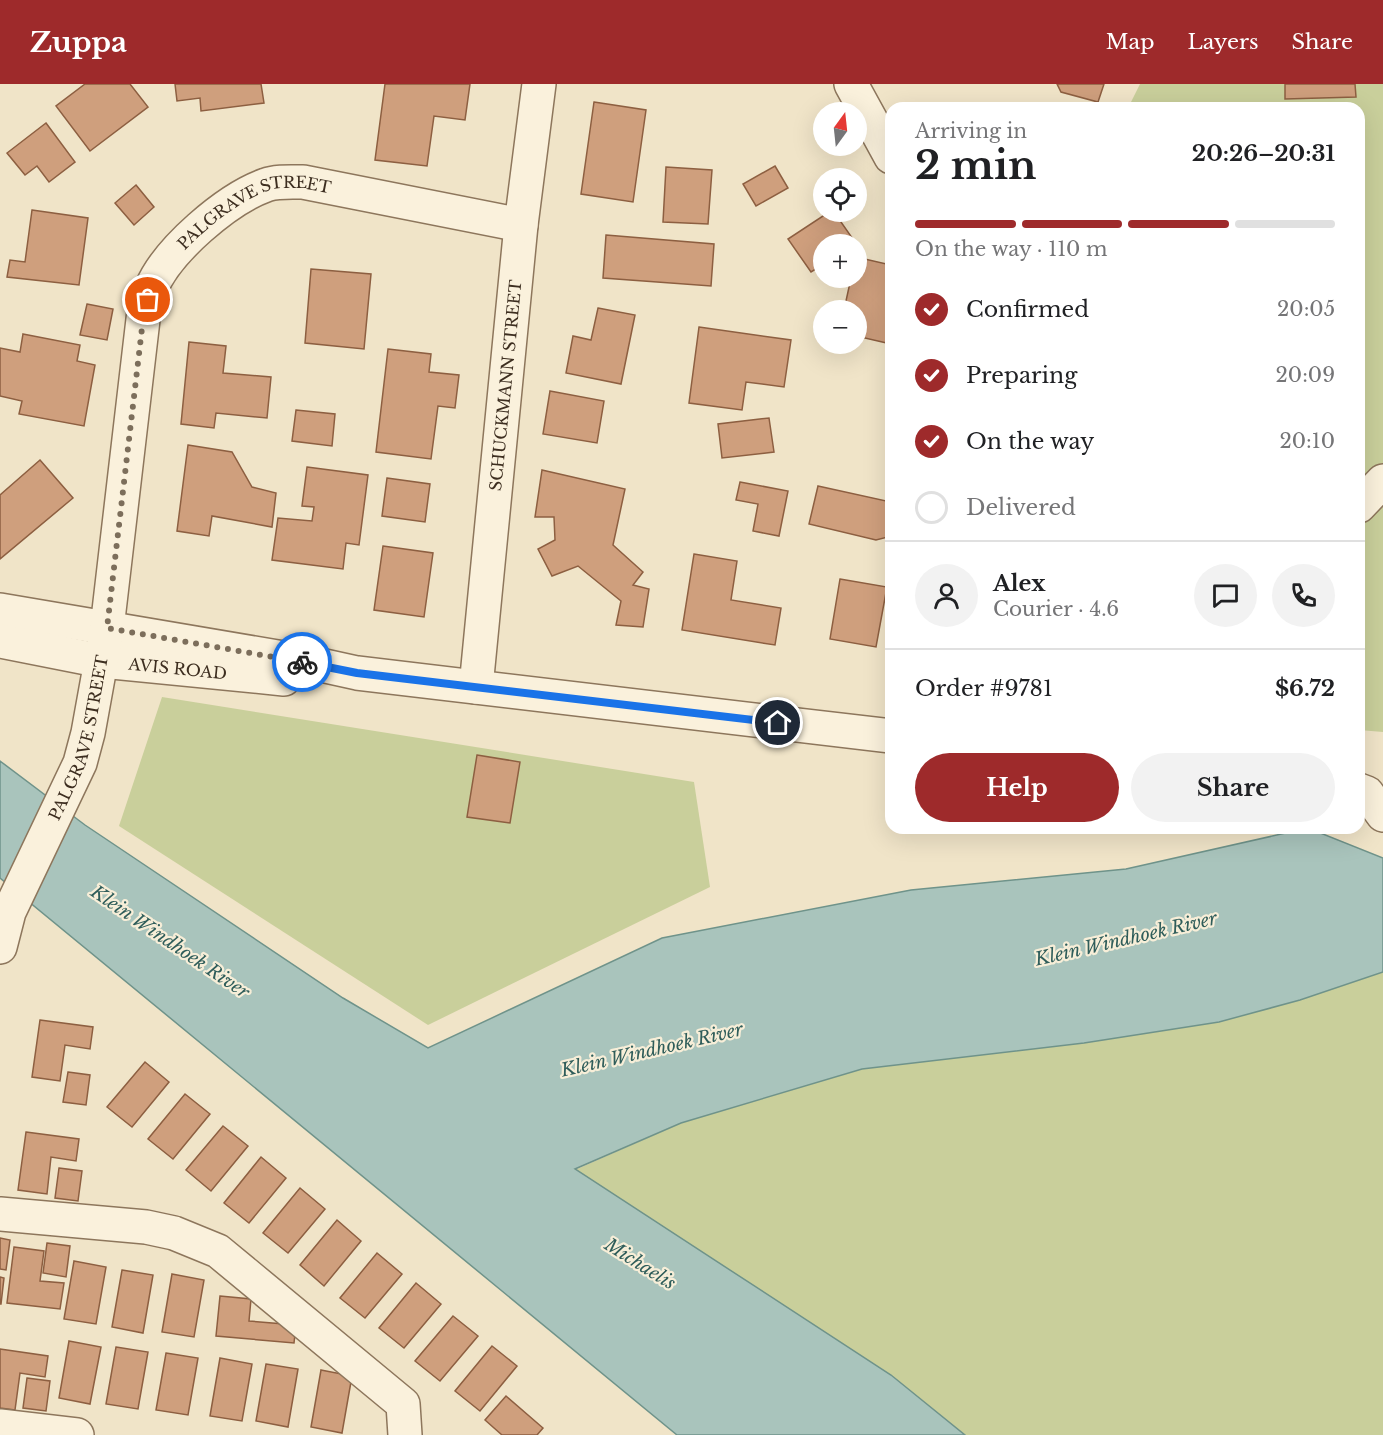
<!DOCTYPE html>
<html lang="en">
<head>
<meta charset="utf-8">
<style>
  body { margin:0; font-family:"Libre Baskerville",serif; background:#f2f2f2; color:#202124; height:100vh; display:flex; flex-direction:column; font-size:22px; white-space:nowrap }
  * { box-sizing:border-box; margin:0 }
  p { font-size:20px; color:#757577 }
  .icon { flex:none; width:33px; height:33px; fill:none; stroke:currentColor; stroke-width:2; stroke-linecap:round; stroke-linejoin:round }
  .map { position:relative; flex:1; overflow:hidden }
  .panel { position:absolute; left:885px; top:18px; width:480px; height:732px; display:flex; flex-direction:column; background:#fff; border-radius:18px; box-shadow:0 6px 24px #0002 }
  .panel>* { flex:none }
  .needle { width:39px; rotate:15deg }
  .fabs { position:absolute; left:813px; top:18px; display:grid; gap:12px }
  .fabs a { display:grid; place-items:center; width:54px; height:54px; border-radius:50%; background:#fff; box-shadow:0 6px 24px #0002; font-size:30px }
  .pin { position:absolute; display:grid; place-items:center; width:51px; height:51px; color:#fff; margin:-26px; border:3px solid #fff; border-radius:50%; box-shadow:0 2px 6px #0007 }
  .courier { position:absolute; display:grid; place-items:center; width:60px; height:60px; margin:-30px; border:4px solid #1a73e8; border-radius:50%; background:#fff; color:#222; box-shadow:0 2px 8px #0007 }
  .overview em { font-style:normal; font-weight:700 }
  .overview div { display:flex; flex-direction:column-reverse }
  .overview { display:flex; align-items:center; justify-content:space-between; height:102px; padding:0 30px }
  h1 { font-size:39px; font-weight:700; line-height:45px }
  .bar { display:grid; grid-template-columns:repeat(4,1fr); gap:9px 6px; align-content:center; height:72px; padding:0 30px }
  .bar i { height:8px; border-radius:4px; background:#e0e0e0 }
  .bar .on { background:#9e2a2b }
  .bar p { grid-column:span 4 }
  .line { display:flex; align-items:center; gap:15px; padding:0 30px; border-top:2px solid #e0e0e0 }
  .line div { flex:1 }
  .round { display:grid; place-items:center; flex:none; width:63px; height:63px; border-radius:32px; background:#f2f2f2 }
  ol { padding:0 30px; list-style:none }
  li { display:flex; align-items:center; gap:18px; height:66px }
  li p { margin-inline-start:auto }
  li .icon { padding:6px; border-radius:50%; background:#9e2a2b; color:#fff; stroke-width:4 }
  li:last-child { color:#757577 }
  li i { width:33px; height:33px; border:3px solid #e0e0e0; border-radius:50% }
  .primary-button { display:flex; gap:12px; margin-top:auto; padding:12px 30px }
  .primary-button a { flex:1; height:69px; border-radius:36px; background:#9e2a2b; color:#fff; font-size:24px; font-weight:700; line-height:69px; text-align:center }
  .primary-button a+a { background:#f2f2f2; color:#202124 }
  header { display:flex; align-items:center; gap:36px; box-sizing:border-box; height:84px; padding:0 30px; background:#9e2a2b; color:#fff }
  header strong { font-size:28px }
  nav { display:flex; gap:33px; margin-inline-start:auto; font-size:21px }
  .map>svg:first-child { display:block }
  .green { fill:#c9cf9b }
  .water { fill:#a9c4bc; stroke:#6f938a; stroke-width:1.5 }
  .building { fill:#cf9f7d; stroke:#8d5f41; stroke-width:1.5 }
  .lines { fill:none; stroke-linecap:round; stroke-linejoin:round }
  .minor-casing { stroke:#8d765c; stroke-width:36 }
  .minor { stroke:#faf1dc; stroke-width:33 }
  .done { stroke:#7c6e5b; stroke-width:6; stroke-dasharray:0 10.8 }
  .route { stroke:#1a73e8; stroke-width:8 }
  .labels { text-anchor:middle; dominant-baseline:central; stroke-width:4.5; stroke-linejoin:round; paint-order:stroke }
  .street-label { font-size:16px; fill:#3d2e20; stroke:#f7eed8 }
  .water-label { font-size:18px; font-style:italic; fill:#2f5d5a; stroke:#f7eed8 }
</style>
</head>
<body>
<header>
<strong>Zuppa</strong>
<nav><a>Map</a><a>Layers</a><a>Share</a></nav>
</header>
<div class="map">
<svg width="1383" height="1351" viewBox="0 0 1383 1351">
  <rect width="100%" height="100%" fill="#f0e4c8"/>
  <g class="green">
    <polygon points="1140,0 1383,0 1383,648 1359,646 1359,24 1128,24"/>
    <polygon points="162,613 694,698 710,803 428,941 119,742"/>
    <polygon points="1383,888 1383,1351 965,1351 891,1291 575,1086 681,1039 862,985 1084,959 1219,938 1300,916"/>
  </g>
  <polygon class="water" points="0,677 85,741 343,914 428,964 662,854 911,806 1126,785 1308,744 1383,774 1383,888 1300,916 1219,938 1084,959 862,985 681,1039 575,1085 891,1291 965,1351 677,1351 0,794"/>
  <g class="building">
    <polygon points="85,0 130,0 148,23 90,67 56,22"/>
    <polygon points="175,0 261,0 264,19 201,27 200,14 177,17"/>
    <polygon points="385,0 470,0 465,36 434,32 427,82 375,76"/>
    <polygon points="1057,0 1104,0 1098,18 1061,8"/>
    <polygon points="1285,0 1355,0 1356,13 1285,15"/>
    <polygon points="594,18 646,26 633,118 581,110"/>
    <polygon points="46,39 75,78 49,98 37,82 25,91 7,69"/>
    <polygon points="775,82 788,104 756,122 743,100"/>
    <polygon points="666,83 712,86 708,140 663,138"/>
    <polygon points="136,101 154,123 134,141 115,119"/>
    <polygon points="32,126 88,134 79,201 7,193 10,176 25,178"/>
    <polygon points="829,128 834,128 855,158 852,160 824,160 824,180 811,188 788,155"/>
    <polygon points="606,151 714,160 711,202 603,194"/>
    <polygon points="856,173 891,181 891,260 856,252 856,226 844,226 851,194 856,194"/>
    <polygon points="311,185 371,190 364,265 305,259"/>
    <polygon points="87,220 113,225 107,256 80,251"/>
    <polygon points="598,224 635,231 621,300 566,289 573,252 591,256"/>
    <polygon points="699,243 791,256 784,303 746,298 742,326 689,319"/>
    <polygon points="23,250 80,261 77,277 95,281 84,342 19,330 22,317 0,312 0,264 20,268"/>
    <polygon points="189,258 226,262 223,289 271,293 267,334 216,329 214,344 181,340"/>
    <polygon points="388,265 431,270 429,288 459,291 455,324 438,322 431,375 376,368"/>
    <polygon points="550,307 604,317 597,359 543,350"/>
    <polygon points="296,326 335,330 332,362 292,357"/>
    <polygon points="769,334 774,368 722,374 718,340"/>
    <polygon points="188,361 232,368 252,403 276,409 272,443 212,432 209,452 177,447"/>
    <polygon points="40,376 73,414 0,475 0,411"/>
    <polygon points="307,383 368,391 359,461 346,459 343,485 272,476 278,434 312,437 314,423 302,422"/>
    <polygon points="542,386 625,405 613,461 643,488 633,501 649,505 643,543 616,541 621,517 578,482 552,492 538,465 555,456 554,433 535,433"/>
    <polygon points="387,394 430,400 425,438 382,432"/>
    <polygon points="740,398 788,407 779,452 753,447 758,420 736,416"/>
    <polygon points="818,402 891,418 891,441 888,453 876,456 809,440"/>
    <polygon points="383,462 433,469 424,533 374,526"/>
    <polygon points="694,470 737,477 731,516 781,524 775,561 682,546"/>
    <polygon points="840,495 887,503 876,563 830,555"/>
    <polygon points="477,671 520,678 510,739 467,733"/>
    <polygon points="40,936 93,943 90,965 65,961 60,997 32,993"/>
    <polygon points="145,978 169,998 132,1043 107,1023"/>
    <polygon points="68,988 90,991 86,1021 63,1018"/>
    <polygon points="185,1010 210,1030 173,1075 148,1055"/>
    <polygon points="223,1042 248,1062 211,1107 186,1086"/>
    <polygon points="26,1048 79,1055 76,1077 51,1073 47,1110 18,1106"/>
    <polygon points="261,1073 286,1094 249,1139 224,1119"/>
    <polygon points="59,1084 82,1087 78,1117 55,1114"/>
    <polygon points="300,1104 325,1125 288,1169 263,1149"/>
    <polygon points="337,1136 361,1157 324,1202 300,1181"/>
    <polygon points="0,1154 10,1156 6,1186 0,1185"/>
    <polygon points="47,1159 70,1162 66,1193 43,1189"/>
    <polygon points="14,1163 44,1167 40,1197 64,1199 60,1225 7,1219"/>
    <polygon points="377,1169 402,1190 365,1234 340,1214"/>
    <polygon points="74,1177 106,1183 96,1240 64,1235"/>
    <polygon points="122,1186 153,1191 143,1249 112,1243"/>
    <polygon points="172,1190 204,1196 194,1253 162,1248"/>
    <polygon points="0,1193 4,1194 1,1220 0,1220"/>
    <polygon points="416,1199 441,1220 404,1264 379,1244"/>
    <polygon points="220,1212 251,1215 249,1237 296,1241 294,1259 216,1252"/>
    <polygon points="453,1232 478,1252 440,1297 415,1277"/>
    <polygon points="69,1257 101,1263 90,1320 59,1314"/>
    <polygon points="492,1262 517,1282 480,1327 455,1307"/>
    <polygon points="116,1263 148,1268 138,1325 106,1320"/>
    <polygon points="0,1265 48,1272 45,1293 20,1289 15,1326 0,1324"/>
    <polygon points="166,1269 198,1274 188,1331 156,1326"/>
    <polygon points="220,1274 252,1280 242,1337 210,1332"/>
    <polygon points="266,1280 298,1285 288,1343 256,1337"/>
    <polygon points="321,1286 352,1292 342,1349 311,1343"/>
    <polygon points="27,1294 50,1297 46,1327 23,1324"/>
    <polygon points="506,1312 543,1344 537,1351 502,1351 485,1336"/>
  </g>
  <g class="lines">
    <defs>
      <g id="minor">
        <polyline points="851,0 891,73"/>
        <polyline points="1359,422 1383,397"/>
        <polyline points="0,526 307,578 357,589 891,652"/>
        <path id="s1" d="M0 557 102 577 284 595"/>
        <path id="s2" d="M476 603 521 141 539 0"/>
        <polyline points="1359,706 1367,709 1383,731"/>
        <path id="s3" d="M0 863 9 828 80 679 88 649 107 544 144 227C147 220 148 212 151 205 167 166 227 115 266 101 276 97 291 98 303 98L521 141"/>
        <polyline points="0,1130 146,1143 174,1149 218,1167 403,1320 405,1351"/>
        <polyline points="0,1342 77,1351"/>
      </g>
    </defs>
    <use href="#minor" class="minor-casing"/>
    <use href="#minor" class="minor"/>
  </g>
  <g class="lines">
    <polyline class="done" points="148,216 144,227 107,544 302,578"/>
    <polyline class="route" points="302,578 357,589 778,639"/>
  </g>
  <g class="labels">
    <g class="street-label">
      <text stroke="none"><textPath href="#s3" startOffset="819">PALGRAVE STREET</textPath></text>
      <text stroke="none"><textPath href="#s2" startOffset="303">SCHUCKMANN STREET</textPath></text>
      <text stroke="none"><textPath href="#s1" startOffset="180">AVIS ROAD</textPath></text>
      <text stroke="none"><textPath href="#s3" startOffset="225">PALGRAVE STREET</textPath></text>
    </g>
    <g class="water-label">
      <text transform="translate(1126 855) rotate(-13)">Klein Windhoek River</text>
      <text transform="translate(170 858) rotate(34)">Klein Windhoek River</text>
      <text transform="translate(652 966) rotate(-13)">Klein Windhoek River</text>
      <text transform="translate(640 1180) rotate(32)">Michaelis</text>
    </g>
  </g>
</svg>
<div class="fabs">
<a><svg class="needle" viewBox="-14 -14 28 28"><path d="M0-13l5 13h-10z" fill="#e53935"/><path d="M0 13l5-13h-10z" fill="#757577"/></svg></a>
<a><svg class="icon" aria-label="locate" viewBox="0 0 24 24"><circle cx="12" cy="12" r="6"/><path d="M12 2v4M12 18v4M2 12h4M18 12h4"/></svg></a>
<a>+</a>
<a>−</a>
</div>
<div class="pin" style="left:148px;top:216px;background:#ea580c"><svg class="icon" aria-label="bag" viewBox="0 0 24 24"><path d="M5 8h14l-1 12H6zM9 8a3 3 0 0 1 6 0"/></svg></div>
<div class="pin" style="left:778px;top:639px;background:#1f2937"><svg class="icon" aria-label="home" viewBox="0 0 24 24"><path d="M3 11l9-7 9 7M6 9v11h12V9"/></svg></div>
<div class="courier" style="left:302px;top:578px"><svg class="icon" aria-label="bike" viewBox="0 0 24 24"><circle cx="6" cy="16" r="4"/><circle cx="18" cy="16" r="4"/><path d="M6 16l4-8h5l3 8M10 8l3 8H6M13 5h3"/></svg></div>
<section class="panel">
<div class="overview"><div><h1>2 min</h1><p>Arriving in</p></div><em>20:26–20:31</em></div>
<div class="bar"><i class="on"></i><i class="on"></i><i class="on"></i><i></i><p>On the way · 110 m</p></div>
<ol>
<li><svg class="icon" aria-label="check" viewBox="0 0 24 24"><path d="M5 12l5 5 9-10"/></svg>Confirmed<p>20:05</p></li>
<li><svg class="icon" aria-label="check" viewBox="0 0 24 24"><path d="M5 12l5 5 9-10"/></svg>Preparing<p>20:09</p></li>
<li><svg class="icon" aria-label="check" viewBox="0 0 24 24"><path d="M5 12l5 5 9-10"/></svg>On the way<p>20:10</p></li>
<li><i></i>Delivered</li>
</ol>
<div class="line" style="height:108px"><a class="round"><svg class="icon" aria-label="person" viewBox="0 0 24 24"><circle cx="12" cy="8" r="4"/><path d="M4 21q1-7 8-7t8 7"/></svg></a><div><b>Alex</b><p>Courier · 4.6</p></div><a class="round"><svg class="icon" aria-label="chat" viewBox="0 0 24 24"><path d="M4 5h16v11H9l-5 4z"/></svg></a><a class="round"><svg class="icon" aria-label="phone" viewBox="0 0 24 24"><path d="M5 4h4l2 5-3 2q2 4 5 5l2-3 5 2v4C11 20 4 13 5 4z"/></svg></a></div>
<div class="line" style="height:78px"><div>Order #9781</div><b>$6.72</b></div>
<div class="primary-button"><a>Help</a><a>Share</a></div>
</section>
</div>
</body>
</html>
